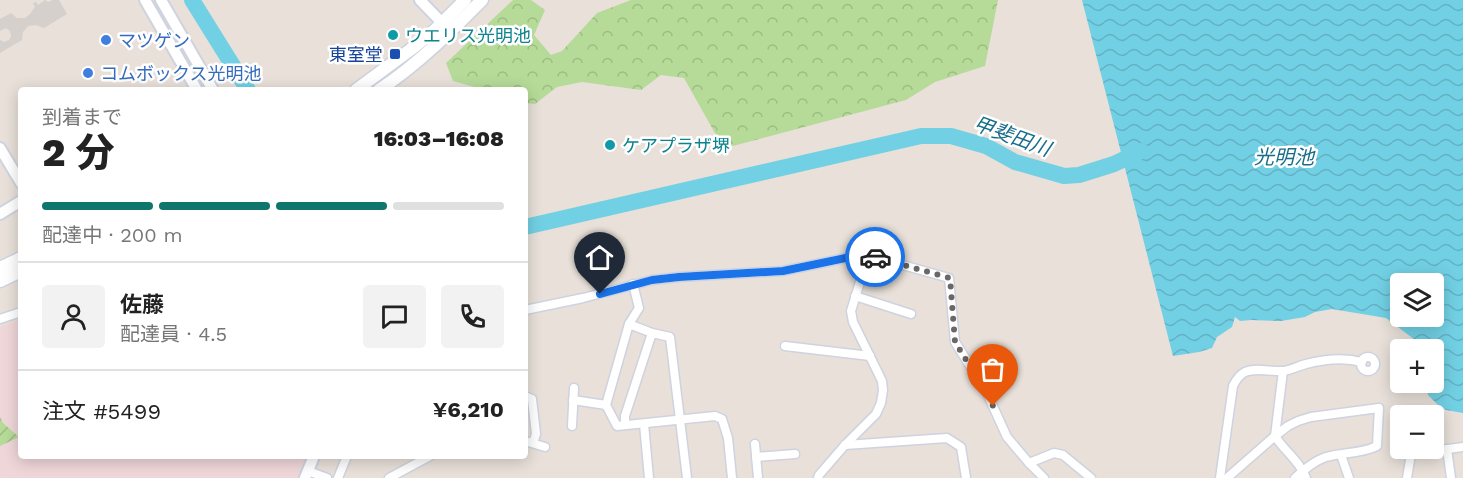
<!DOCTYPE html>
<html lang="ja">
<head>
<meta charset="utf-8">
<style>
  body { margin:0; font-family:"Work Sans","Noto Sans JP",sans-serif; background:#f2f2f2; color:#222; height:100vh; display:flex; flex-direction:column; font-size:22px; white-space:nowrap }
  * { box-sizing:border-box; margin:0 }
  p { font-size:20px; color:#767676 }
  .icon { flex:none; width:33px; height:33px; fill:none; stroke:currentColor; stroke-width:2; stroke-linecap:round; stroke-linejoin:round }
  .map { position:relative; flex:1; overflow:hidden }
  .sheet { position:absolute; left:18px; top:87px; width:510px; height:372px; display:flex; flex-direction:column; background:#fff; border-radius:6px; box-shadow:0 3px 15px #0003 }
  .sheet>* { flex:none }
  .tools { position:absolute; left:1390px; top:273px; display:grid; gap:12px }
  .tools a { display:grid; place-items:center; width:54px; height:54px; border-radius:6px; background:#fff; box-shadow:0 3px 15px #0003; font-size:30px }
  .pin { position:absolute; display:grid; place-items:center; width:51px; height:51px; color:#fff; margin:-62px -26px; border-radius:50% 50% 50% 0; rotate:-45deg; box-shadow:0 0 6px #0007 }
  .pin .icon { rotate:45deg }
  .courier { position:absolute; display:grid; place-items:center; width:60px; height:60px; margin:-30px; border:4px solid #1a73e8; border-radius:50%; background:#fff; color:#222; box-shadow:0 2px 8px #0007 }
  .head em { font-style:normal; font-weight:800 }
  .head div { display:flex; flex-direction:column-reverse }
  .head { display:flex; align-items:center; justify-content:space-between; height:102px; padding:0 24px }
  h1 { font-size:39px; font-weight:800; line-height:45px }
  .bar { display:grid; grid-template-columns:repeat(4,1fr); gap:9px 6px; align-content:center; height:72px; padding:0 24px }
  .bar i { height:8px; border-radius:4px; background:#e0e0e0 }
  .bar .active { background:#0f766e }
  .bar p { grid-column:span 4 }
  .line { display:flex; align-items:center; gap:15px; padding:0 24px; border-top:2px solid #e0e0e0 }
  .line div { flex:1 }
  .round { display:grid; place-items:center; flex:none; width:63px; height:63px; border-radius:6px; background:#f2f2f2 }
  .map>svg:first-child { display:block }
  .medical { fill:#efd6d9 }
  .forest { fill:url(#forest-crowns) }
  .garden { fill:url(#garden-furrows) }
  .plaza { fill:#d5d0cb }
  .water { fill:url(#water-waves); fill-rule:evenodd }
  .lines { fill:none; stroke-linecap:round; stroke-linejoin:round }
  .river { stroke:#72d0e4; stroke-width:16 }
  .minor-casing { stroke:#ced3df; stroke-width:11 }
  .tertiary-casing { stroke:#ced3df; stroke-width:14 }
  .secondary-casing { stroke:#ced3df; stroke-width:15 }
  .minor { stroke:#fff; stroke-width:8 }
  .tertiary { stroke:#fff; stroke-width:10 }
  .secondary { stroke:#fff; stroke-width:12 }
  .done { stroke:#6a6765; stroke-width:6; stroke-dasharray:0 10.8 }
  .route { stroke:#1a73e8; stroke-width:8 }
  .culture-dot { fill:#0f9aa8; stroke:#fff; stroke-width:2 }
  .shop-dot { fill:#3f7fe0; stroke:#fff; stroke-width:2 }
  .transit-dot { fill:#1a4fb4; stroke:#fff; stroke-width:2 }
  .labels { text-anchor:middle; dominant-baseline:central; stroke-width:5; stroke-linejoin:round; paint-order:stroke }
  .culture-label { font-size:18px; fill:#0d838f; stroke:#fff; text-anchor:start }
  .shop-label { font-size:18px; fill:#366cbe; stroke:#fff; text-anchor:start }
  .transit-label { font-size:18px; fill:#164399; stroke:#fff; text-anchor:end }
  .water-label { font-size:20px; font-style:italic; fill:#176d8a; stroke:#fff }
</style>
</head>
<body>
<div class="map">
<svg width="1463" height="478" viewBox="0 0 1463 478">
  <defs>
    <pattern id="forest-crowns" width="20" height="18" patternUnits="userSpaceOnUse" patternTransform="scale(1.5)"><rect width="20" height="18" fill="#b6db98"/><path d="M2 6a3 3 0 1 1 6 0M12 15a3 3 0 1 1 6 0" fill="none" stroke="#9cbc83"/></pattern>
    <pattern id="garden-furrows" width="10" height="10" patternUnits="userSpaceOnUse" patternTransform="scale(1.5)"><rect width="10" height="10" fill="#b6db98"/><path d="M-1 1l2-2M0 10L10 0M9 11l2-2" fill="none" stroke="#9cbc83"/></pattern>
    <pattern id="water-waves" width="16" height="10" patternUnits="userSpaceOnUse" patternTransform="scale(1.5)"><rect width="16" height="10" fill="#72d0e4"/><path d="M0 5q4-4 8 0t8 0" fill="none" stroke="#63b2c3"/></pattern>
  </defs>
  <rect width="100%" height="100%" fill="#e8e0d9"/>
  <polygon class="medical" points="21,319 21,456 309,456 300,478 0,478 0,327"/>
  <polygon class="forest" points="513,0 531,0 545,10 534,35 551,55 562,51 597,13 631,0 998,0 985,66 935,82 906,100 733,146 716,135 684,78 661,75 641,90 582,82 557,87 535,104 525,103 525,90 485,90 453,81 446,63"/>
  <polygon class="garden" points="0,417 3,423 19,437 0,446"/>
  <polygon class="plaza" points="45,0 48,2 53,0 59,0 67,14 44,28 36,25 28,26 23,32 22,40 0,53 0,40 4,42 9,40 11,36 10,31 6,28 0,31 0,19 11,13 17,18 25,18 30,14 35,7 33,3 36,2 38,5"/>
  <path class="water" d="M1082 0H1463V413L1446 410 1438 405 1428 395 1426 383 1434 382V350L1422 349 1419 343 1386 318 1332 309 1315 312 1305 317 1281 321 1251 320 1240 321 1235 317 1232 327 1217 337 1212 348 1199 352 1173 356ZM1401 284H1434V316H1401Z"/>
  <g class="lines">
    <g class="river">
      <polyline points="192,0 248,90"/>
      <polyline points="525,227 921,136 951,136 986,146 1015,162 1064,176 1079,175 1114,164 1141,151"/>
    </g>
    <defs>
      <g id="minor">
        <polyline points="855,296 911,314"/>
        <polyline points="525,310 583,298 652,280 679,277 783,271 855,256 865,255 874,257 949,278 955,342 986,391 1007,437 1029,463 1044,478"/>
        <polyline points="0,319 21,312"/>
        <polyline points="629,324 652,333 670,337 687,478"/>
        <polyline points="785,346 870,356"/>
        <circle cx="1368" cy="364" r="7"/>
        <path d="M1283 371 1275 436C1284 451 1300 461 1306 478"/>
        <polyline points="525,396 532,399 536,434 533,443"/>
        <polyline points="573,400 606,405 617,426 715,416 722,419 728,438 732,478"/>
        <polyline points="606,405 629,324 639,308 633,284"/>
        <polyline points="644,424 649,478"/>
        <polyline points="625,425 625,416 652,333"/>
        <polyline points="572,426 574,388"/>
        <polyline points="525,441 545,447"/>
        <polyline points="755,444 758,478"/>
        <polyline points="845,445 947,438 961,447 966,478"/>
        <polyline points="1447,449 1451,478"/>
        <polyline points="1341,455 1349,478"/>
        <polyline points="756,457 795,454"/>
        <polyline points="1029,463 1054,453 1063,455 1091,478"/>
        <polyline points="308,471 327,478"/>
        <polyline points="338,478 347,456"/>
        <polyline points="389,478 430,456"/>
        <polyline points="818,478 819,475 845,445 876,414 881,403 883,390 882,381 853,322 851,311 868,256"/>
        <path d="M1220 478 1233 386C1236 380 1239 375 1245 372 1256 367 1271 372 1283 371 1291 370 1298 366 1306 364 1325 359 1343 357 1362 362"/>
        <path d="M1227 478 1275 436 1288 426 1298 421 1311 417 1379 408 1377 446C1361 454 1343 452 1326 457 1314 461 1304 470 1295 478"/>
        <polyline points="1407,478 1411,454 1463,447"/>
      </g>
      <g id="tertiary">
        <polyline points="145,0 197,90"/>
        <polyline points="161,0 213,90"/>
        <polyline points="420,0 448,29"/>
        <polyline points="0,148 21,183"/>
        <polyline points="0,214 21,201"/>
        <polyline points="305,478 314,456"/>
      </g>
      <g id="secondary">
        <polyline points="356,90 410,50 435,30 465,0"/>
        <path d="M379 90C417 65 450 32 482 0"/>
        <polyline points="0,268 21,258"/>
        <polyline points="0,281 21,271"/>
      </g>
    </defs>
    <use href="#minor" class="minor-casing"/>
    <use href="#tertiary" class="tertiary-casing"/>
    <use href="#secondary" class="secondary-casing"/>
    <use href="#minor" class="minor"/>
    <use href="#tertiary" class="tertiary"/>
    <use href="#secondary" class="secondary"/>
  </g>
  <g class="lines">
    <polyline class="done" points="875,257 950,278 955,342 986,392 993,406"/>
    <polyline class="route" points="600,294 652,280 679,277 783,271 855,256 865,255 875,257"/>
  </g>
  <g class="culture-dot">
    <circle cx="393" cy="35" r="6"/>
    <circle cx="610" cy="145" r="6"/>
  </g>
  <g class="shop-dot">
    <circle cx="106" cy="40" r="6"/>
    <circle cx="88" cy="73" r="6"/>
  </g>
  <rect class="transit-dot" x="389" y="48" width="12" height="12" rx="3"/>
  <g class="labels">
    <g class="culture-label">
      <text x="405" y="35">ウエリス光明池</text>
      <text x="622" y="145">ケアプラザ堺</text>
    </g>
    <g class="shop-label">
      <text x="118" y="40">マツゲン</text>
      <text x="100" y="73">コムボックス光明池</text>
    </g>
    <g class="transit-label">
      <text x="383" y="54">東室堂</text>
    </g>
    <g class="water-label">
      <text transform="translate(1012 136) rotate(20)">甲斐田川</text>
      <text x="1284" y="157">光明池</text>
    </g>
  </g>
</svg>
<div class="tools">
<a><svg class="icon" aria-label="layers" viewBox="0 0 24 24"><path d="M12 4l9 5-9 5-9-5zM3 14l9 5 9-5"/></svg></a>
<a>+</a>
<a>−</a>
</div>
<div class="pin" style="left:993px;top:406px;background:#ea580c"><svg class="icon" aria-label="bag" viewBox="0 0 24 24"><path d="M5 8h14l-1 12H6zM9 8a3 3 0 0 1 6 0"/></svg></div>
<div class="pin" style="left:600px;top:294px;background:#1f2937"><svg class="icon" aria-label="home" viewBox="0 0 24 24"><path d="M3 11l9-7 9 7M6 9v11h12V9"/></svg></div>
<div class="courier" style="left:875px;top:257px"><svg class="icon" aria-label="car" viewBox="0 0 24 24"><path d="M5 17H2v-5l4-1 3-4h7l3 4 3 1v5h-3M9 17h6M6 11h13"/><circle cx="7" cy="17" r="2"/><circle cx="17" cy="17" r="2"/></svg></div>
<section class="sheet">
<div class="head"><div><h1>2 分</h1><p>到着まで</p></div><em>16:03–16:08</em></div>
<div class="bar"><i class="active"></i><i class="active"></i><i class="active"></i><i></i><p>配達中 · 200 m</p></div>
<div class="line" style="height:108px"><a class="round"><svg class="icon" aria-label="person" viewBox="0 0 24 24"><circle cx="12" cy="8" r="4"/><path d="M4 21q1-7 8-7t8 7"/></svg></a><div><b>佐藤</b><p>配達員 · 4.5</p></div><a class="round"><svg class="icon" aria-label="chat" viewBox="0 0 24 24"><path d="M4 5h16v11H9l-5 4z"/></svg></a><a class="round"><svg class="icon" aria-label="phone" viewBox="0 0 24 24"><path d="M5 4h4l2 5-3 2q2 4 5 5l2-3 5 2v4C11 20 4 13 5 4z"/></svg></a></div>
<div class="line" style="height:78px"><div>注文 #5499</div><b>¥6,210</b></div>
</section>
</div>
</body>
</html>
